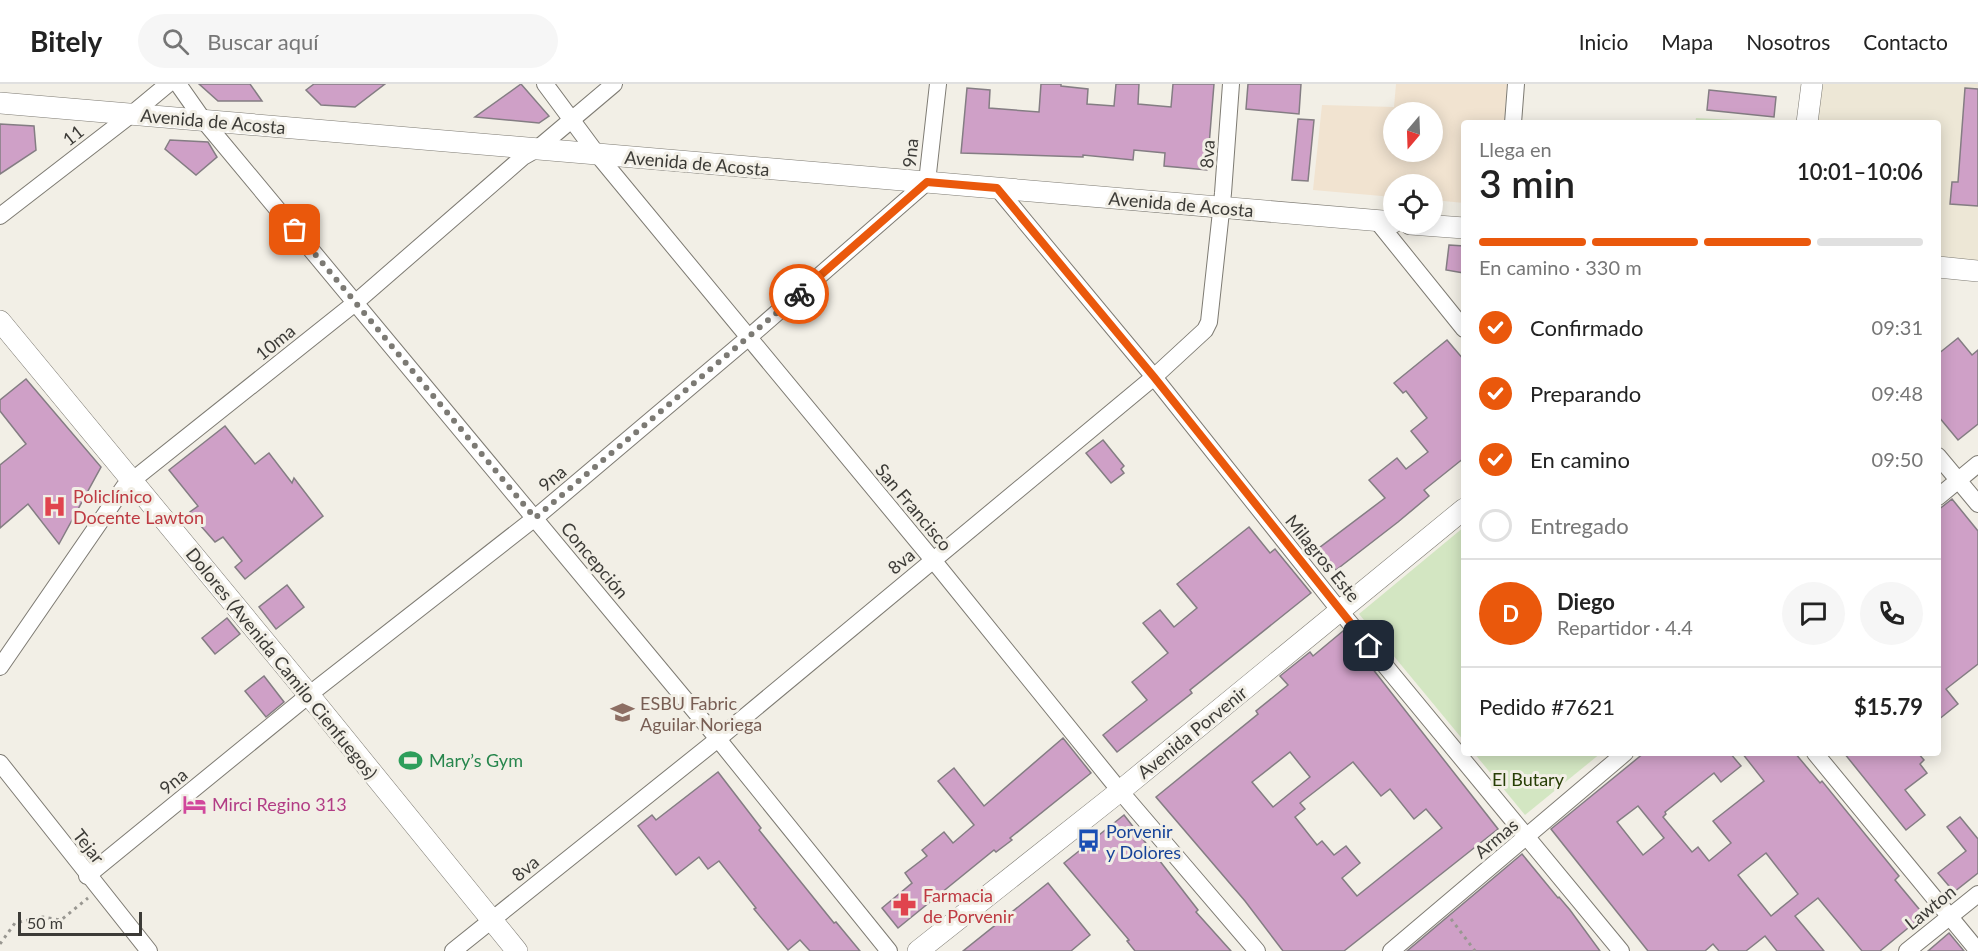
<!DOCTYPE html>
<html lang="es">
<head>
<meta charset="utf-8">
<style>
  body { margin:0; font-family:Lato,sans-serif; background:#f6f6f6; color:#222; height:100vh; display:flex; flex-direction:column; font-size:22px; white-space:nowrap }
  * { box-sizing:border-box; margin:0 }
  p { font-size:20px; color:#767676 }
  .icon { flex:none; width:33px; height:33px; fill:none; stroke:currentColor; stroke-width:2; stroke-linecap:round; stroke-linejoin:round }
  .map { position:relative; flex:1; overflow:hidden }
  .panel { position:absolute; left:1461px; top:36px; width:480px; height:636px; display:flex; flex-direction:column; background:#fff; border-radius:6px; box-shadow:0 3px 15px #0003 }
  .panel>* { flex:none }
  .needle { width:39px; rotate:199deg }
  .tools { position:absolute; left:1383px; top:18px; display:grid; gap:12px }
  .tools a { display:grid; place-items:center; width:60px; height:60px; border-radius:50%; background:#fff; box-shadow:0 3px 15px #0003; font-size:30px }
  .scale { position:absolute; left:18px; bottom:15px; width:124px; box-sizing:border-box; padding-left:6px; border:3px solid #3c3b37; border-top:0; font-size:16px; line-height:21px; white-space:nowrap; color:#3c3b37; -webkit-text-stroke:4px #f2efe6; paint-order:stroke }
  .pin { position:absolute; display:grid; place-items:center; width:51px; height:51px; color:#fff; margin:-26px; border-radius:12px; box-shadow:0 3px 9px #0006 }
  .courier { position:absolute; display:grid; place-items:center; width:60px; height:60px; margin:-30px; border:4px solid #ea580c; border-radius:50%; background:#fff; color:#222; box-shadow:0 2px 8px #0007 }
  .head em { font-style:normal; font-weight:600 }
  .head div { display:flex; flex-direction:column-reverse }
  .head { display:flex; align-items:center; justify-content:space-between; height:102px; padding:0 18px }
  h1 { font-size:39px; font-weight:600; line-height:45px }
  .bar { display:grid; grid-template-columns:repeat(4,1fr); gap:9px 6px; align-content:center; height:72px; padding:0 18px }
  .bar i { height:8px; border-radius:4px; background:#e0e0e0 }
  .bar .on { background:#ea580c }
  .bar p { grid-column:span 4 }
  .line { display:flex; align-items:center; gap:15px; padding:0 18px; border-top:2px solid #e0e0e0 }
  .line div { flex:1 }
  .round { display:grid; place-items:center; flex:none; width:63px; height:63px; border-radius:32px; background:#f6f6f6 }
  ol { padding:0 18px; list-style:none }
  li { display:flex; align-items:center; gap:18px; height:66px }
  li p { margin-inline-start:auto }
  li .icon { padding:6px; border-radius:50%; background:#ea580c; color:#fff; stroke-width:4 }
  li:last-child { color:#767676 }
  li i { width:33px; height:33px; border:3px solid #e0e0e0; border-radius:50% }
  header { display:flex; align-items:center; gap:36px; box-sizing:border-box; height:84px; padding:0 30px; background:#fff; border-bottom:2px solid #e0e0e0 }
  header strong { font-size:28px }
  nav { display:flex; gap:33px; margin-inline-start:auto; font-size:21px }
  .search { width:420px; height:54px; background:#f6f6f6; display:flex; align-items:center; gap:15px; box-sizing:border-box; padding:0 21px; border-radius:33px; color:#767676; font-size:22px }
  .map>svg:first-child { display:block }
  .industrial { fill:#f1e3d0; fill-rule:evenodd }
  .built { fill:#ede7d6 }
  .green { fill:#d3e6c2 }
  .building { fill:#cfa0c7; stroke:#847d83; stroke-width:1.5; fill-rule:evenodd }
  .lines { fill:none; stroke-linecap:round; stroke-linejoin:round }
  .minor-casing { stroke:#7e7b73; stroke-width:18 }
  .major-casing { stroke:#7e7b73; stroke-width:22 }
  .path { stroke:#999791; stroke-width:3; stroke-dasharray:3 4.5; stroke-linecap:butt }
  .minor { stroke:#fff; stroke-width:16 }
  .major { stroke:#fff; stroke-width:21 }
  .done { stroke:#7c7a74; stroke-width:6; stroke-dasharray:0 10.8 }
  .route { stroke:#ea580c; stroke-width:8 }
  .labels { text-anchor:middle; dominant-baseline:central; stroke-width:6; stroke-linejoin:round; paint-order:stroke }
  .street-label { font-size:18px; fill:#3c3b37; stroke:#f2efe6 }
  .health-label { font-size:18px; fill:#be3a42; stroke:#f2efe6; text-anchor:start }
  .education-label { font-size:18px; fill:#785e54; stroke:#f2efe6; text-anchor:start }
  .leisure-label { font-size:18px; fill:#27864d; stroke:#f2efe6; text-anchor:start }
  .park-label { font-size:18px; fill:#273e05; stroke:#f2efe6 }
  .hotel-label { font-size:18px; fill:#b23c85; stroke:#f2efe6; text-anchor:start }
  .transit-label { font-size:18px; fill:#164399; stroke:#f2efe6; text-anchor:start }
</style>
</head>
<body>
<header>
<strong>Bitely</strong>
<div class="search"><svg class="icon" aria-label="search" viewBox="0 0 24 24"><circle cx="10" cy="10" r="6"/><path d="M15 15l6 6"/></svg>Buscar aquí</div>
<nav><a>Inicio</a><a>Mapa</a><a>Nosotros</a><a>Contacto</a></nav>
</header>
<div class="map">
<svg width="1978" height="867" viewBox="0 0 1978 867">
  <rect width="100%" height="100%" fill="#f2efe6"/>
  <path class="industrial" d="M1396 0H1507L1504 39H1464V119L1433 116 1432 100H1394L1393 113 1313 106 1322 21 1394 23ZM1394 28H1432V68H1394Z"/>
  <polygon class="built" points="1816,0 1978,0 1978,187 1938,183 1938,39 1814,39"/>
  <g class="green">
    <polygon points="1696,34 1779,38 1779,39 1695,39"/>
    <polygon points="1464,443 1464,657 1359,530"/>
    <polygon points="1474,669 1601,669 1525,731"/>
  </g>
  <g class="building">
    <polygon points="199,0 250,0 262,17 218,17"/>
    <polygon points="314,0 385,0 355,23 321,21 306,6"/>
    <polygon points="521,0 549,32 539,39 475,33"/>
    <polygon points="1041,0 1061,0 1061,2 1088,5 1087,20 1114,22 1116,0 1139,0 1138,20 1171,23 1173,0 1214,0 1207,86 1164,82 1165,69 1134,66 1133,76 1083,71 1083,73 961,69 967,4 990,6 989,24 1039,28"/>
    <polygon points="1248,0 1301,0 1299,30 1246,25"/>
    <polygon points="1965,4 1978,5 1978,122 1950,120 1952,98 1958,98"/>
    <polygon points="1709,6 1776,13 1774,33 1707,26"/>
    <polygon points="1298,35 1314,36 1308,97 1292,96"/>
    <polygon points="0,40 34,42 36,66 0,90"/>
    <polygon points="170,56 208,58 217,73 196,91 165,65"/>
    <polygon points="1449,161 1464,162 1464,189 1446,186"/>
    <polygon points="1958,254 1972,271 1978,266 1978,340 1958,356 1938,332 1938,270"/>
    <polygon points="1447,256 1464,276 1464,374 1424,406 1429,412 1398,438 1336,486 1319,464 1385,414 1369,396 1397,374 1406,385 1428,368 1411,347 1427,334 1406,307 1403,309 1394,299"/>
    <polygon points="26,295 101,383 59,460 28,420 0,444 0,381 26,360 0,327 0,316"/>
    <polygon points="225,342 255,380 269,369 292,399 294,394 323,432 245,495 235,483 242,477 223,453 215,458 200,441 190,428 198,422 169,386"/>
    <polygon points="1103,356 1124,382 1121,385 1124,389 1111,399 1086,369"/>
    <polygon points="1952,415 1978,447 1978,580 1946,605 1958,620 1938,636 1938,426"/>
    <polygon points="1249,443 1270,469 1275,465 1311,509 1190,606 1192,609 1117,668 1103,651 1147,616 1132,598 1168,569 1143,539 1160,526 1174,543 1197,524 1177,500"/>
    <polygon points="287,501 304,523 276,545 259,523"/>
    <polygon points="227,534 240,550 215,570 202,554"/>
    <path d="M1343 547 1498 745 1344 867H1283L1245 817 1156 713 1258 630 1256 627 1288 601 1280 592 1310 568 1313 572ZM1290 668 1310 693 1273 723 1252 698ZM1353 678 1381 712 1390 705 1414 735 1426 725 1442 744 1357 812 1342 794 1360 779 1346 762 1334 771 1322 757 1317 761 1295 733 1305 725 1300 719Z"/>
    <polygon points="264,592 284,618 266,633 245,607"/>
    <polygon points="1063,654 1091,689 1010,754 1012,756 996,768 994,766 898,844 882,824 912,799 905,789 927,772 922,766 944,748 953,759 974,741 938,697 954,684 984,722"/>
    <path d="M1644 669H1730L1741 682 1721 698 1714 689 1665 728 1666 730 1663 733 1692 768 1698 763 1709 777 1731 759 1713 737 1764 697 1742 669H1795L1820 699 1822 697 1899 792 1895 796 1924 831 1880 867H1862L1818 814 1795 832 1824 867H1777L1765 852 1746 867H1719L1713 860 1705 867H1648L1551 745ZM1638 722 1664 754 1643 771 1617 738ZM1766 769 1798 810 1771 832 1738 791Z"/>
    <polygon points="1844,669 1918,669 1924,676 1920,680 1927,689 1905,706 1925,731 1906,746"/>
    <polygon points="718,688 761,744 759,746 796,792 834,839 836,838 860,867 810,867 800,856 788,866 754,825 756,824 719,777 708,785 699,773 676,791 638,742 652,731 656,736"/>
    <polygon points="1124,731 1198,826 1196,828 1231,867 1135,867 1127,857 1129,856 1064,779"/>
    <polygon points="1960,733 1978,755 1978,789 1954,808 1938,789 1966,767 1947,743"/>
    <polygon points="1522,770 1558,814 1559,813 1570,826 1600,867 1407,867"/>
    <polygon points="1048,799 1090,851 1071,867 963,867"/>
    <polygon points="1949,849 1964,867 1928,867"/>
  </g>
  <g class="lines">
    <defs>
      <g id="minor">
        <polyline points="178,0 204,37 718,655 889,867"/>
        <polyline points="545,0 597,70 933,476 1120,707 1257,867"/>
        <polyline points="1513,39 1516,0"/>
        <polyline points="997,104 1154,293 1340,527 1621,867"/>
        <polyline points="0,132 132,30 168,0"/>
        <polyline points="1377,137 1464,245"/>
        <polyline points="1938,372 1978,420"/>
        <polyline points="1938,413 1978,380"/>
        <polyline points="0,583 124,403 355,219 523,73 537,65 614,0"/>
        <polyline points="1815,669 1978,867"/>
        <polyline points="0,679 149,867"/>
        <polyline points="87,792 315,606 535,434 748,254 927,98 938,0"/>
        <polyline points="453,867 718,655 1154,293 1205,246 1209,238 1223,109 1231,0"/>
        <polyline points="1391,867 1625,669"/>
        <polyline points="1907,867 1978,810"/>
      </g>
      <g id="major">
        <polyline points="0,19 1394,138"/>
        <polyline points="1807,39 1812,0"/>
        <polyline points="1410,140 1464,144"/>
        <polyline points="1938,183 1978,187"/>
        <polyline points="0,237 309,611 517,867"/>
        <polyline points="918,867 1120,707 1464,425"/>
      </g>
    </defs>
    <use href="#minor" class="minor-casing"/>
    <use href="#major" class="major-casing"/>
    <g class="path">
      <polyline points="1451,835 1475,867"/>
      <polyline points="0,860 15,839 43,833 61,836 88,814"/>
    </g>
    <use href="#minor" class="minor"/>
    <use href="#major" class="major"/>
  </g>
  <g class="lines">
    <polyline class="done" points="295,146 535,434 799,210"/>
    <polyline class="route" points="799,210 927,98 997,104 1154,293 1369,562"/>
  </g>
  <defs>
    <symbol id="hospital-bare" viewBox="-9 -9 18 18"><path d="M-5-5h3v3.5h4V-5h3V5h-3V1.5h-4V5h-3Z" fill="#e0444e" stroke="#f2efe6" stroke-width="2.5" paint-order="stroke"/></symbol>
    <symbol id="school-bare" viewBox="-9 -9 18 18"><path d="M0-5L7-2L0 1L-7-2ZM-4 1L0 2.5L4 1V4Q0 6-4 4Z" fill="#8d6e63" stroke="#f2efe6" stroke-width="2.5" paint-order="stroke"/></symbol>
    <symbol id="stadium-bare" viewBox="-9 -9 18 18"><path d="M0-5a6.5 5 0 1 0 0 10a6.5 5 0 1 0 0-10ZM-3.5-1.8h7v3.6h-7Z" fill="#2e9e5b" stroke="#f2efe6" stroke-width="2.5" paint-order="stroke"/></symbol>
    <symbol id="hotel-bare" viewBox="-9 -9 18 18"><path d="M-6-4.5h1.5V1H6V5H4.5V3h-9V5H-6ZM-4 0a1.8 1.8 0 1 1 3.6 0ZM.5 0V-2.5h3Q6-2.5 6 0Z" fill="#d1479c" stroke="#f2efe6" stroke-width="2.5" paint-order="stroke"/></symbol>
    <symbol id="bus-bare" viewBox="-9 -9 18 18"><path d="M-5-6H5V4H4V6H2V4H-2V6H-4V4H-5ZM-3.5-4V0h7V-4ZM-3.5 1.2v1.5H-2V1.2ZM2 1.2v1.5H3.5V1.2Z" fill="#1a4fb4" stroke="#f2efe6" stroke-width="2.5" paint-order="stroke"/></symbol>
    <symbol id="pharmacy-bare" viewBox="-9 -9 18 18"><path d="M-2-6h4v4h4v4h-4v4h-4v-4h-4v-4h4Z" fill="#e0444e" stroke="#f2efe6" stroke-width="2.5" paint-order="stroke"/></symbol>
  </defs>
  <g fill-rule="evenodd">
    <use href="#hospital-bare" x="38" y="406" width="33" height="33"/>
    <use href="#school-bare" x="606" y="612" width="33" height="33"/>
    <use href="#stadium-bare" x="394" y="660" width="33" height="33"/>
    <use href="#hotel-bare" x="178" y="704" width="33" height="33"/>
    <use href="#bus-bare" x="1072" y="740" width="33" height="33"/>
    <use href="#pharmacy-bare" x="888" y="804" width="33" height="33"/>
  </g>
  <g class="labels">
    <g class="street-label">
      <text transform="translate(213 37) rotate(5)">Avenida de Acosta</text>
      <text transform="translate(73 51) rotate(-38)">11</text>
      <text transform="translate(910 69) rotate(-84)">9na</text>
      <text transform="translate(1207 70) rotate(-86)">8va</text>
      <text transform="translate(697 79) rotate(5)">Avenida de Acosta</text>
      <text transform="translate(1181 120) rotate(5)">Avenida de Acosta</text>
      <text transform="translate(275 258) rotate(-39)">10ma</text>
      <text transform="translate(552 394) rotate(-40)">9na</text>
      <text transform="translate(914 423) rotate(50)">San Francisco</text>
      <text transform="translate(1323 474) rotate(51)">Milagros Este</text>
      <text transform="translate(595 476) rotate(50)">Concepción</text>
      <text transform="translate(901 477) rotate(-40)">8va</text>
      <text transform="translate(282 579) rotate(51)">Dolores (Avenida Camilo Cienfuegos)</text>
      <text transform="translate(1192 648) rotate(-39)">Avenida Porvenir</text>
      <text transform="translate(173 697) rotate(-39)">9na</text>
      <text transform="translate(1496 754) rotate(-40)">Armas</text>
      <text transform="translate(89 762) rotate(52)">Tejar</text>
      <text transform="translate(525 784) rotate(-39)">8va</text>
      <text transform="translate(1930 823) rotate(-39)">Lawton</text>
    </g>
    <g class="health-label">
      <text x="73" y="412">Policlínico<tspan x="73" dy="21">Docente Lawton</tspan></text>
      <text x="923" y="811">Farmacia<tspan x="923" dy="21">de Porvenir</tspan></text>
    </g>
    <g class="education-label">
      <text x="640" y="619">ESBU Fabric<tspan x="640" dy="21">Aguilar Noriega</tspan></text>
    </g>
    <g class="leisure-label">
      <text x="429" y="676">Mary’s Gym</text>
    </g>
    <g class="park-label">
      <text x="1528" y="695">El Butary</text>
    </g>
    <g class="hotel-label">
      <text x="212" y="720">Mirci Regino 313</text>
    </g>
    <g class="transit-label">
      <text x="1106" y="747">Porvenir<tspan x="1106" dy="21">y Dolores</tspan></text>
    </g>
  </g>
</svg>
<div class="tools">
<a><svg class="needle" viewBox="-14 -14 28 28"><path d="M0-13l5 13h-10z" fill="#e53935"/><path d="M0 13l5-13h-10z" fill="#767676"/></svg></a>
<a><svg class="icon" aria-label="locate" viewBox="0 0 24 24"><circle cx="12" cy="12" r="6"/><path d="M12 2v4M12 18v4M2 12h4M18 12h4"/></svg></a>
</div>
<div class="scale">50 m</div>
<div class="pin" style="left:295px;top:146px;background:#ea580c"><svg class="icon" aria-label="bag" viewBox="0 0 24 24"><path d="M5 8h14l-1 12H6zM9 8a3 3 0 0 1 6 0"/></svg></div>
<div class="pin" style="left:1369px;top:562px;background:#1f2937"><svg class="icon" aria-label="home" viewBox="0 0 24 24"><path d="M3 11l9-7 9 7M6 9v11h12V9"/></svg></div>
<div class="courier" style="left:799px;top:210px"><svg class="icon" aria-label="bike" viewBox="0 0 24 24"><circle cx="6" cy="16" r="4"/><circle cx="18" cy="16" r="4"/><path d="M6 16l4-8h5l3 8M10 8l3 8H6M13 5h3"/></svg></div>
<section class="panel">
<div class="head"><div><h1>3 min</h1><p>Llega en</p></div><em>10:01–10:06</em></div>
<div class="bar"><i class="on"></i><i class="on"></i><i class="on"></i><i></i><p>En camino · 330 m</p></div>
<ol>
<li><svg class="icon" aria-label="check" viewBox="0 0 24 24"><path d="M5 12l5 5 9-10"/></svg>Confirmado<p>09:31</p></li>
<li><svg class="icon" aria-label="check" viewBox="0 0 24 24"><path d="M5 12l5 5 9-10"/></svg>Preparando<p>09:48</p></li>
<li><svg class="icon" aria-label="check" viewBox="0 0 24 24"><path d="M5 12l5 5 9-10"/></svg>En camino<p>09:50</p></li>
<li><i></i>Entregado</li>
</ol>
<div class="line" style="height:108px"><b class="round" style="background:#ea580c;color:#fff">D</b><div><b>Diego</b><p>Repartidor · 4.4</p></div><a class="round"><svg class="icon" aria-label="chat" viewBox="0 0 24 24"><path d="M4 5h16v11H9l-5 4z"/></svg></a><a class="round"><svg class="icon" aria-label="phone" viewBox="0 0 24 24"><path d="M5 4h4l2 5-3 2q2 4 5 5l2-3 5 2v4C11 20 4 13 5 4z"/></svg></a></div>
<div class="line" style="height:78px"><div>Pedido #7621</div><b>$15.79</b></div>
</section>
</div>
</body>
</html>
